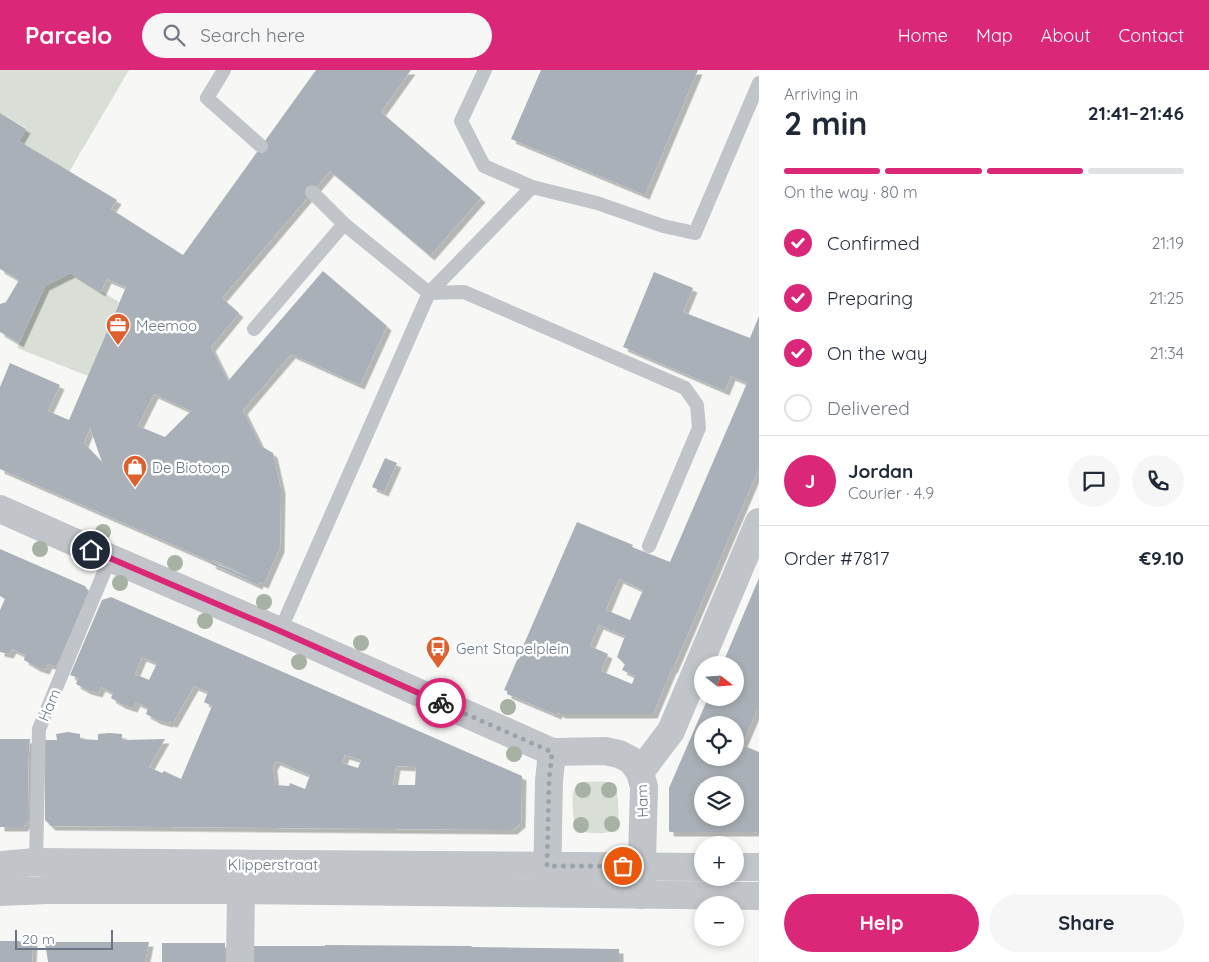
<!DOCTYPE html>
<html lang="en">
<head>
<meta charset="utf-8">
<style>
  body { margin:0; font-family:Quicksand,sans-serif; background:#f6f6f7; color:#1f2937; height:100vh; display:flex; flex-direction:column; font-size:19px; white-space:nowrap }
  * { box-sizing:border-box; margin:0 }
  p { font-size:16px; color:#747a83 }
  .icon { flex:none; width:28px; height:28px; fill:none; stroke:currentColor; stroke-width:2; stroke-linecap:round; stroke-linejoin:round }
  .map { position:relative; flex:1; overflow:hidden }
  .details { display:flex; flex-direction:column; background:#fff; width:450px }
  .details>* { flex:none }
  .needle { width:32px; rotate:107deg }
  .buttons { position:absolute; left:694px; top:586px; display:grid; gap:10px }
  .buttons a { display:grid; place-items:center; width:50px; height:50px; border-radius:50%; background:#fff; box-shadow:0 2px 8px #0003; font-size:25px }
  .scale { position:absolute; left:15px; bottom:12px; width:98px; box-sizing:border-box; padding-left:5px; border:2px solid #687685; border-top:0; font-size:14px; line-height:18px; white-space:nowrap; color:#687685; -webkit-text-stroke:4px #fff; paint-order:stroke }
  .pin { position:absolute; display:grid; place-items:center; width:42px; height:42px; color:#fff; margin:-21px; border:2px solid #fff; border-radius:50%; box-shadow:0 1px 5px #0007 }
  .courier { position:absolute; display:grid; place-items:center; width:50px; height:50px; margin:-25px; border:4px solid #db2777; border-radius:50%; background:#fff; color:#222; box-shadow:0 1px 6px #0007 }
  .headline em { font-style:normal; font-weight:700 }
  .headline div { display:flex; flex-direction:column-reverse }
  .headline { display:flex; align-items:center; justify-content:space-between; height:85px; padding:0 25px }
  h1 { font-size:32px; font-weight:700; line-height:38px }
  .bar { display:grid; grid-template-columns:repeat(4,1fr); gap:8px 5px; align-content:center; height:60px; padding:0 25px }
  .bar i { height:6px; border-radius:4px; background:#e0e1e3 }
  .bar .current { background:#db2777 }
  .bar p { grid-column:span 4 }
  .line { display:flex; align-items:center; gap:12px; padding:0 25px; border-top:1px solid #e0e1e3 }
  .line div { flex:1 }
  .round { display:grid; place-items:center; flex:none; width:52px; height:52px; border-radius:26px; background:#f6f6f7 }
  ol { padding:0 25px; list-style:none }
  li { display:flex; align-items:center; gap:15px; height:55px }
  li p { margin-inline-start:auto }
  li .icon { padding:5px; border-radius:50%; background:#db2777; color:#fff; stroke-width:4 }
  li:last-child { color:#747a83 }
  li i { width:28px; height:28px; border:2px solid #e0e1e3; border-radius:50% }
  .primary-button { display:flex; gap:10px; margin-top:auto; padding:10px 25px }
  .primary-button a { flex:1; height:58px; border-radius:30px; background:#db2777; color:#fff; font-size:20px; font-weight:700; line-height:58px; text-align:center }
  .primary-button a+a { background:#f6f6f7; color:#1f2937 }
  header { display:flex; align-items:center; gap:30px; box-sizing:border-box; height:70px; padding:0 25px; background:#db2777; color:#fff }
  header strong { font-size:24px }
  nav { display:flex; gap:28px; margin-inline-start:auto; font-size:18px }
  .search { width:350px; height:45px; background:#f6f6f7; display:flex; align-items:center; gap:12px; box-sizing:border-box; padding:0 18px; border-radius:28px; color:#747a83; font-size:19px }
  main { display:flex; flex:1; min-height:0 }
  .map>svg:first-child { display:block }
  .green { fill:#d9ded6 }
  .building { fill:#aab0b7; fill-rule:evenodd; filter:url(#shadow) }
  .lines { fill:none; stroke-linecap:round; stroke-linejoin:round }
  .service { stroke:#c1c4c8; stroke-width:14 }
  .minor { stroke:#c1c4c8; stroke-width:28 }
  .tree { fill:#a7b1a4 }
  .done { stroke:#9aa4ac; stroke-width:5; stroke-dasharray:0 9 }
  .route { stroke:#db2777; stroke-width:6 }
  .labels { text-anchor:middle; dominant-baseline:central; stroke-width:5; stroke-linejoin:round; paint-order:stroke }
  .poi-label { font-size:15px; fill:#687685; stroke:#fff; text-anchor:start }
  .street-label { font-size:15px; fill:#687685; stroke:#fff }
</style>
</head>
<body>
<header>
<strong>Parcelo</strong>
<div class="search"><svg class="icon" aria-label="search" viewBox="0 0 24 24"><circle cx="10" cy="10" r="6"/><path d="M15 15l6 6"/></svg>Search here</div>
<nav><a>Home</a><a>Map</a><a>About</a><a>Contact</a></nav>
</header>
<main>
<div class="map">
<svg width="759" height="892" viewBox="0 0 759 892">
  <defs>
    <filter id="shadow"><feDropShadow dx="4.5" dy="4.5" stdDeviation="0" flood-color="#0004"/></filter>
  </defs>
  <rect width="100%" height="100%" fill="#f7f8f5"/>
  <g class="green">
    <polygon points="0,0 129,0 69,102 19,71 26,58 0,43"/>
    <polygon points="71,203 119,232 88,306 17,278 45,216"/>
    <path d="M584 712C603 712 617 707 618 731 618 737 619 744 618 750 615 763 604 764 593 763 587 762 580 763 576 757 573 753 572 728 573 722 575 717 579 714 584 712Z"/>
  </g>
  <g class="building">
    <path d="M316 0H411L381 42 481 128 430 186 330 101 222 228 239 243 211 277 228 311 323 201 387 256 360 315 291 284 243 340 261 376 273 383 281 419 280 478 264 514 259 512 258 515 211 494 212 492 252 509 214 490H208L0 399V317L10 293 60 315 48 341 69 350 126 217 107 209 101 222 71 203 45 216 19 273 0 262V234L6 232 19 210 0 199V43L26 59 19 71 117 130 111 139 183 185ZM154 324 191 341 165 367 138 356ZM90 358 102 392 84 373Z"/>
    <polygon points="541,0 698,0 645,125 511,69"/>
    <path d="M654 202 693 218 683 242 750 268 759 246V398L673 599H672L653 644H561L558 642 557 645 507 624V621L504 620 577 452 633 475 632 477 670 492 747 313 731 306 725 321 623 277ZM619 509 643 520 630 550 606 540ZM599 555 625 566 617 587 625 594 622 600 635 606 632 614 601 601 608 584 590 576Z"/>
    <polygon points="385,388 397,393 384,422 372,417"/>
    <polygon points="0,479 85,516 89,522 56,597 48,594 45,600 36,597 24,590 25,585 12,579 9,584 0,582 0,540 5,529 0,526"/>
    <path d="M759 508V640H757L742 675 759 682V762H670L669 761V718L708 628H735V595H722ZM702 655H735V688H702ZM702 715H735V748H702Z"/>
    <path d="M111 527 522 706 521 753 513 760 51 756 45 750V670H57L56 664 68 662 80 664V669L98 670V664L110 663 122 664V670L165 669 149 697 162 703 164 701 181 709 212 636 204 632 208 622 194 616 173 653 169 652 168 653 157 650 146 644 148 638 136 632 133 638 121 634 111 628 113 623 101 617 98 623 87 620 76 614 78 608 70 605 102 530ZM142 587 157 593 149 610 135 604ZM345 685 361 690 358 698 342 693ZM276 691 310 705 305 719 290 713 289 716 275 715 273 696ZM396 696 416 697 415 715H393Z"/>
    <polygon points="0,669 30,669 28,695 29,750 23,757 0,757"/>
    <polygon points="0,871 33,871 32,892 0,892"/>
    <polygon points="45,872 149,872 145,892 48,892"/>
    <rect x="162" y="873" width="63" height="19"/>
    <polygon points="325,875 472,876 471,877 619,879 619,892 251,892 251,876 325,876"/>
  </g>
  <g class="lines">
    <g class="service">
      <polyline points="224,0 207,28 261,76"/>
      <polyline points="485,0 461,51 484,96 532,117 597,133 663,156 695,163 759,13"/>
      <polyline points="312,122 344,154"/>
      <polyline points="254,259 344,154 429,223 464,222 685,318 697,335 699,358 649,476"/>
      <polyline points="280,561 429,223 532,117"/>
      <polyline points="36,792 39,659 110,488"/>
    </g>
    <g class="minor">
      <polyline points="0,439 110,488 280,561 552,682 605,681 619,684 631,690 640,702 644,717 641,825"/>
      <polyline points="640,702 671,661 759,452"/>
      <polyline points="0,795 36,792 702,797"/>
      <polyline points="735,797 759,797"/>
      <polyline points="547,813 549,711 552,682"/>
      <polyline points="0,822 48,820 241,820 759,826"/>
      <polyline points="240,892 241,820"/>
    </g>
  </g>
  <g class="tree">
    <circle cx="103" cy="462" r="8"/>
    <circle cx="40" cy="479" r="8"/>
    <circle cx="175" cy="493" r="8"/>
    <circle cx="120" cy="513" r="8"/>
    <circle cx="264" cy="532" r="8"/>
    <circle cx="205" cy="551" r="8"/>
    <circle cx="361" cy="573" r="8"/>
    <circle cx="299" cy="592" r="8"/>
    <circle cx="508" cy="637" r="8"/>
    <circle cx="514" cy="684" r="8"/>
    <circle cx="583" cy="720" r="8"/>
    <circle cx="609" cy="720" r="8"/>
    <circle cx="612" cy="754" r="8"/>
    <circle cx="581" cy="755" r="8"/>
  </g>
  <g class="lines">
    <polyline class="done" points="441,633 552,682 549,711 547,796 623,796"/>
    <polyline class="route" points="91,480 280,561 441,633"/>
  </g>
  <defs>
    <symbol id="office-pin" viewBox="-11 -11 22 30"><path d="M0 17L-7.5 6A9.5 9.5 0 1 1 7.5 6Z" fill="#dd612f" stroke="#fff"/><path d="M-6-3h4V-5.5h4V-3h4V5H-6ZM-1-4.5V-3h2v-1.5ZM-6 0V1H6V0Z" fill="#fff"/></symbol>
    <symbol id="shop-pin" viewBox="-11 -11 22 30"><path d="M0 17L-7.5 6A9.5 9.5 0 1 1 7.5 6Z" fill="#dd612f" stroke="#fff"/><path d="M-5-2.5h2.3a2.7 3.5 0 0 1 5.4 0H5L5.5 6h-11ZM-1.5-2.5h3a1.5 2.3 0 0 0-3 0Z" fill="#fff"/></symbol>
    <symbol id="bus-pin" viewBox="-11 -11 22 30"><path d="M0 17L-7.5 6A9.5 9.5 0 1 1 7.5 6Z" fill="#dd612f" stroke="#fff"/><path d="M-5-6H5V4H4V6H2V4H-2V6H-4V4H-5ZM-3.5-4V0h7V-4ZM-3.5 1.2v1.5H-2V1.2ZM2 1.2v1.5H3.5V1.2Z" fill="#fff"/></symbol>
  </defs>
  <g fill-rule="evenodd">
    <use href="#office-pin" x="104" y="241" width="28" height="38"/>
    <use href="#shop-pin" x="121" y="383" width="28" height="38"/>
    <use href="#bus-pin" x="424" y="564" width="28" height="38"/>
  </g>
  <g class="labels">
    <g class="poi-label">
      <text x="136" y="255">Meemoo</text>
      <text x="152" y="397">De Biotoop</text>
      <text x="456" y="578">Gent Stapelplein</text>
    </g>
    <g class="street-label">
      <text transform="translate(49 635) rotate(-67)">Ham</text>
      <text transform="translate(642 731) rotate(-92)">Ham</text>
      <text x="273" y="794">Klipperstraat</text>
    </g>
  </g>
</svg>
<div class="buttons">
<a><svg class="needle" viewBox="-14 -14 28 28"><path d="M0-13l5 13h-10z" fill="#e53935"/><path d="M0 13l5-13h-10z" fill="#747a83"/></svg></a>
<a><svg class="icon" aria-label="locate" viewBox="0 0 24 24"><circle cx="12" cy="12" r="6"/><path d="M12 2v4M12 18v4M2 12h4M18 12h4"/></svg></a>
<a><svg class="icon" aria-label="layers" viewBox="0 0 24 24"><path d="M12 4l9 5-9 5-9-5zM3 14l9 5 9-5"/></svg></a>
<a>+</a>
<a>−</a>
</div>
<div class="scale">20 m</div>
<div class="pin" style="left:623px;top:796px;background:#ea580c"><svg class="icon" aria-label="bag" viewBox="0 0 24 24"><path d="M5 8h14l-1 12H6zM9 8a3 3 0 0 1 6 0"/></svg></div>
<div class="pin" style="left:91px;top:480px;background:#1f2937"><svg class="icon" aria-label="home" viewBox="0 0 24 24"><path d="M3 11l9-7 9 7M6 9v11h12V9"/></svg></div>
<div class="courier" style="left:441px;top:633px"><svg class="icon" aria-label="bike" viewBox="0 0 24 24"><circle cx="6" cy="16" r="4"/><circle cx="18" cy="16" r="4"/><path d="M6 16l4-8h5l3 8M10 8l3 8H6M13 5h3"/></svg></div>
</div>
<section class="details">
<div class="headline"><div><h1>2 min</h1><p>Arriving in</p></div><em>21:41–21:46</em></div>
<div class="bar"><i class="current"></i><i class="current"></i><i class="current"></i><i></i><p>On the way · 80 m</p></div>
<ol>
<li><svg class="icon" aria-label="check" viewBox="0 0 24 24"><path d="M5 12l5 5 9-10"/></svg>Confirmed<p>21:19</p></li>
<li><svg class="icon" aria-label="check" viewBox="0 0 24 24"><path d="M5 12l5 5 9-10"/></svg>Preparing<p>21:25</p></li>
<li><svg class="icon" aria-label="check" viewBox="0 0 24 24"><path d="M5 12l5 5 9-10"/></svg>On the way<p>21:34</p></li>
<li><i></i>Delivered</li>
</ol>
<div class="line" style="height:90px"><b class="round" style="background:#db2777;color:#fff">J</b><div><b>Jordan</b><p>Courier · 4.9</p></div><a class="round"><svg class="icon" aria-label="chat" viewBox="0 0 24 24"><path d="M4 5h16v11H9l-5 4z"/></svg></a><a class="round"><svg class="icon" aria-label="phone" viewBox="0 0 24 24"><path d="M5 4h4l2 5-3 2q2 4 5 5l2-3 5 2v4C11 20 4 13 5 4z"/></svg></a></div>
<div class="line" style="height:65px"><div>Order #7817</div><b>€9.10</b></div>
<div class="primary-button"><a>Help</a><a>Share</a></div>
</section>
</main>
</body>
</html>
